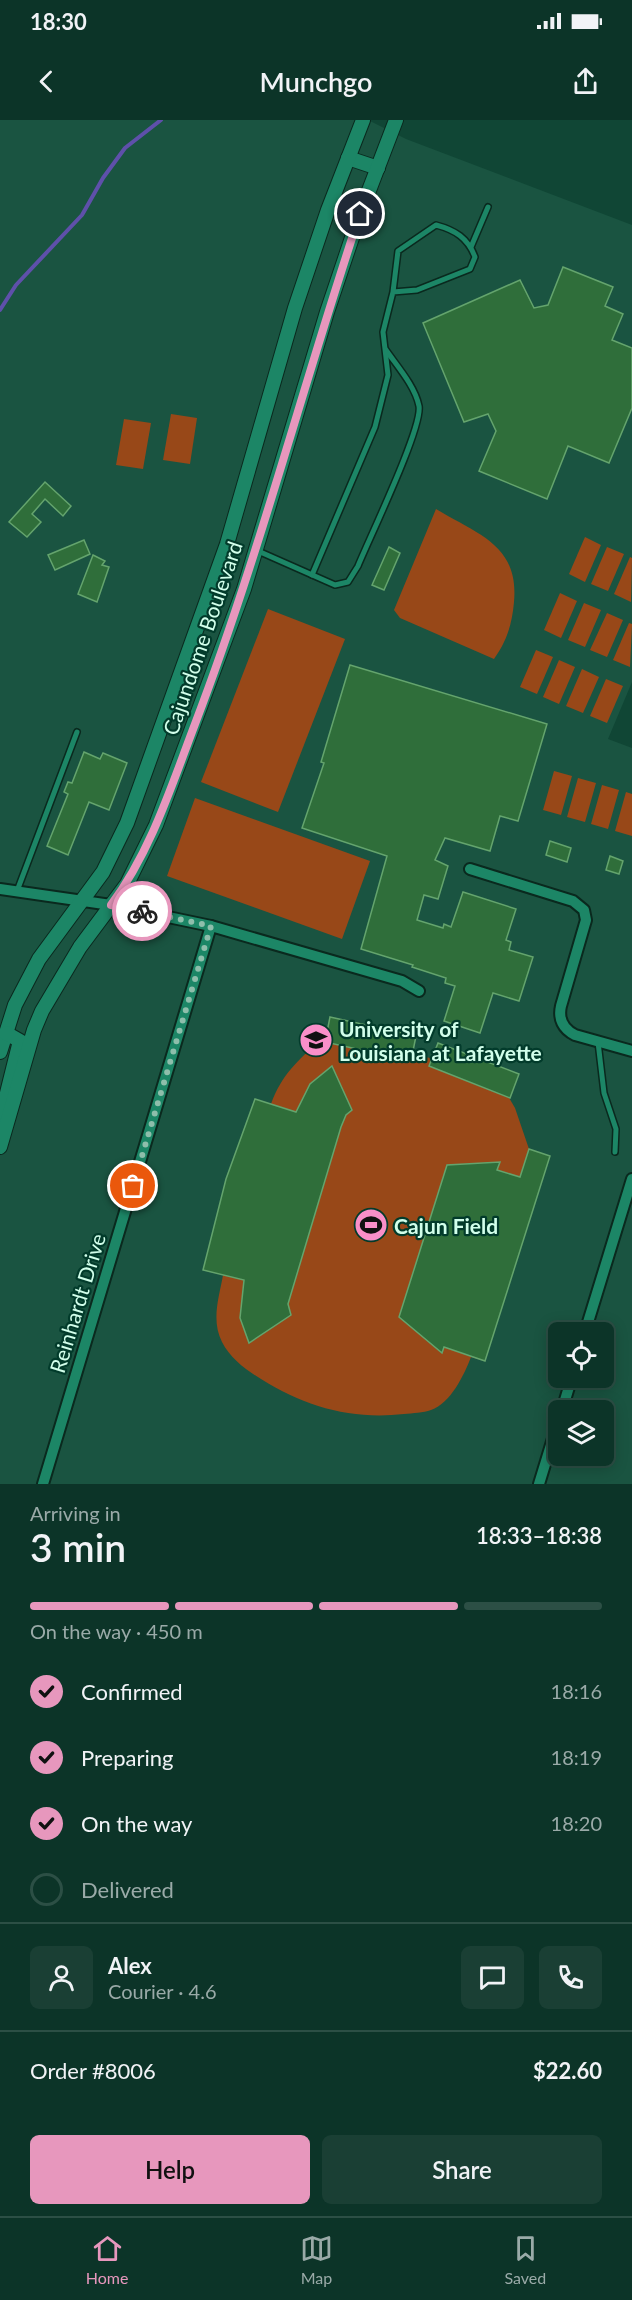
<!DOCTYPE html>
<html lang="en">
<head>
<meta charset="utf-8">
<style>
  body { margin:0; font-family:Lato,sans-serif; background:#1a3f34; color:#f1f3f6; height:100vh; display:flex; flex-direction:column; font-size:22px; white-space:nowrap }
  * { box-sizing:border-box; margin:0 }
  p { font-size:20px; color:#9aaaa8 }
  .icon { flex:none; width:33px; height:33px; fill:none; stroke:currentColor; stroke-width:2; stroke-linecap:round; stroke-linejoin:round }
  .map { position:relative; height:1364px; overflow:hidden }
  .side { display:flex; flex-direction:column; background:#0c3428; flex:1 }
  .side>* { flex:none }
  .fabs { position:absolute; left:548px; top:1202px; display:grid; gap:12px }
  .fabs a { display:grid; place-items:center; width:66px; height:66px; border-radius:9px; background:#0c3428; box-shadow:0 3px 15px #0003,0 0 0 2px #2c4f45; font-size:30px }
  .pin { position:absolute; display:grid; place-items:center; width:51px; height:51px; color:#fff; margin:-26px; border:3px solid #fff; border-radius:50%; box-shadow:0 2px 6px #0007 }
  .courier { position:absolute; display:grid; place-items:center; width:60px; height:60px; margin:-30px; border:4px solid #e797bd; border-radius:50%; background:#fff; color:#222; box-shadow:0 2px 8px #0007 }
  .overview em { font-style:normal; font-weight:600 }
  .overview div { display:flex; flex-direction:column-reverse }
  .overview { display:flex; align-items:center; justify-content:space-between; height:102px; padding:0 30px }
  h1 { font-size:39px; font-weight:600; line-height:45px }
  .bar { display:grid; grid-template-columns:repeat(4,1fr); gap:9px 6px; align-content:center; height:72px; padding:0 30px }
  .bar i { height:8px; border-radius:4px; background:#2c4f45 }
  .bar .on { background:#e797bd }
  .bar p { grid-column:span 4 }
  .line { display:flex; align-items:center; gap:15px; padding:0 30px; border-top:2px solid #2c4f45 }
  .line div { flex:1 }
  .round { display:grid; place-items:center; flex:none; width:63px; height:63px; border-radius:9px; background:#1a3f34 }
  ol { padding:0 30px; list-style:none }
  li { display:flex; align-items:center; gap:18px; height:66px }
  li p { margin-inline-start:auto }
  li .icon { padding:6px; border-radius:50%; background:#e797bd; color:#111; stroke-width:4 }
  li:last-child { color:#9aaaa8 }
  li i { width:33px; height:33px; border:3px solid #2c4f45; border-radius:50% }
  .primary-button { display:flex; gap:12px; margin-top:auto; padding:12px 30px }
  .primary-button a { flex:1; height:69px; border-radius:9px; background:#e797bd; color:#111; font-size:24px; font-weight:600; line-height:69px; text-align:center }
  .primary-button a+a { background:#1a3f34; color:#f1f3f6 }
  .status { display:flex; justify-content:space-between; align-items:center; height:42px; padding:0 30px; background:#0c3428; direction:ltr }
  .status svg { height:16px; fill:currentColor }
  header { display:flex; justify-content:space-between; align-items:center; height:78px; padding:0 30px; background:#0c3428; font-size:27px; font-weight:600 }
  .tab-bar { display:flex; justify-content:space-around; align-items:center; height:84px; border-top:2px solid #2c4f45; background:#0c3428; font-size:16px; color:#9aaaa8 }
  .tab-bar a { display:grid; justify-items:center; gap:3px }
  .tab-bar .on { color:#e797bd }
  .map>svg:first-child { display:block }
  .built { fill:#1a5441; fill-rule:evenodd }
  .green { fill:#984818 }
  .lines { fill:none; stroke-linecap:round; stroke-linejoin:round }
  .stream { stroke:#5e50aa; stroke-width:4 }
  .building { fill:#2f6e3a; stroke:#64a46d; stroke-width:1.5 }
  .service-casing { stroke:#0a291e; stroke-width:8 }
  .minor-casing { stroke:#0a291e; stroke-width:14 }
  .tertiary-casing { stroke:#0a291e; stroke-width:16 }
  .service { stroke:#1c8666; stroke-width:5 }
  .minor { stroke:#1c8666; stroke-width:10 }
  .tertiary { stroke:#1c8666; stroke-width:14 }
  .done { stroke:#8ebeab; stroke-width:6; stroke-dasharray:0 10.8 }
  .route { stroke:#e797bd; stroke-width:8 }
  .labels { text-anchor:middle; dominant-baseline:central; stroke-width:4.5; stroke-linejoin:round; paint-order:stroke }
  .street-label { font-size:21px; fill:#d2ffeb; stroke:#023b2b }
  .poi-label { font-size:21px; font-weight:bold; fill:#d2ffeb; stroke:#023b2b; text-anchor:start }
</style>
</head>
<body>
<div class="status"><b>18:30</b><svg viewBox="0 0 49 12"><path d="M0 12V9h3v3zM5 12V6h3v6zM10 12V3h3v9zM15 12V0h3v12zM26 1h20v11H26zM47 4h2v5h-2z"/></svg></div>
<header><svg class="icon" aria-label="back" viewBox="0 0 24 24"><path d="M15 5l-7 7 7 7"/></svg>Munchgo<svg class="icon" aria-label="share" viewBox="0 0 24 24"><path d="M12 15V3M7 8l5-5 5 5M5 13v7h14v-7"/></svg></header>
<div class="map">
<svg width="632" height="1364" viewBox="0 0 632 1364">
  <rect width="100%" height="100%" fill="#104635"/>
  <path class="built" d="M0 0H368L406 19 632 105V562L608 619 632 628V1364H0ZM558 1212H603V1257H558ZM558 1290H603V1335H558Z"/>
  <g class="green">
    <polygon points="171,294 197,298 190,344 163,340"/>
    <polygon points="124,299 151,303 143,349 116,345"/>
    <path d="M436 389C479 415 519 425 514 482 512 504 507 521 494 539L400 498 394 490Z"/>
    <polygon points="585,417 601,425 585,462 569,454"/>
    <polygon points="607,427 624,434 608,471 591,464"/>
    <polygon points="630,437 632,438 631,482 614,474"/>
    <polygon points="560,473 577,481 561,518 544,510"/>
    <polygon points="584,483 601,490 585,527 568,520"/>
    <polygon points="268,489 345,519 278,692 201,662"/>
    <polygon points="607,493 623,500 607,537 590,530"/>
    <polygon points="629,503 632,504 630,547 613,540"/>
    <polygon points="536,530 553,537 537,574 520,567"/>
    <polygon points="559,540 575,547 559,584 543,577"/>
    <polygon points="582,549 599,557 583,593 566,586"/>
    <polygon points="606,559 623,566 607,603 590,596"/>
    <polygon points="554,651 572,656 561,695 543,690"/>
    <polygon points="578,658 596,663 585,702 567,697"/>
    <polygon points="602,665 619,670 608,709 591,704"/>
    <polygon points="626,672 632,674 632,716 615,711"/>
    <polygon points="195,678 370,741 342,819 167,756"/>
    <path d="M354 919 446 942 504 969 515 988 529 1029 550 1036 485 1241 471 1237C464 1255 451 1283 431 1290 423 1293 413 1293 404 1294 352 1300 305 1287 261 1259 246 1250 230 1238 222 1222 211 1200 219 1178 223 1155L203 1150 226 1059 255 979 271 984C282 954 297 942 320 920Z"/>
  </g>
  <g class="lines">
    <polyline class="stream" points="0,190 16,165 82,95 103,58 125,28 161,0"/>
  </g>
  <g class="building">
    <polygon points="563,147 613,167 605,186 623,194 612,220 632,228 632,288 609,343 568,326 547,379 479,351 496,311 488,294 464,302 423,203 520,160 534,188 548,185"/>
    <polygon points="45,362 71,386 63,396 45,379 32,394 41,402 27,417 9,402"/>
    <polygon points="84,420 90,434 55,450 48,435"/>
    <polygon points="389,427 400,433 384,470 372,465"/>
    <polygon points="93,435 105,441 102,445 109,447 97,482 78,474"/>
    <polygon points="350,545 547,604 518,701 500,696 490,731 445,718 435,740 448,746 438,779 424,775 417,800 443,808 444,804 451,807 463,772 516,789 506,820 511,822 509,830 533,837 519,881 493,873 480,913 444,901 455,866 445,863 446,858 412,847 413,845 361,829 387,736 302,708 324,643 321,642"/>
    <polygon points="84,632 100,639 103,633 127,643 109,690 89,682 68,735 47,726 68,674 64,672 68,662 72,663"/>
    <polygon points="550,721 571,728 567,742 546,735"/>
    <polygon points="610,736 623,741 619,754 606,750"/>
    <polygon points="330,897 416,916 411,941 325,922"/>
    <polygon points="438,923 519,954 510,978 429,946"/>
    <polygon points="332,946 352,990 346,995 341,1007 288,1184 291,1195 249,1223 240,1198 244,1160 203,1150 226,1059 255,979 296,992 310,964"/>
    <polygon points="529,1029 550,1036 485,1241 444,1227 442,1233 399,1197 447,1045 500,1042 497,1050 520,1057"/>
  </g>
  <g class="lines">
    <defs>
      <g id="service">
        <polyline points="471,127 488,87"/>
        <path d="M258 431 335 465 348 462 358 446C369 419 423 307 419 286 415 266 397 246 386 230"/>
        <path d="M312 455 375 307 388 255 383 212 393 172 417 170 470 149 475 137C468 118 455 110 436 105L398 131 393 172"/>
        <polyline points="17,771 77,612"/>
        <polyline points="598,922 604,973 616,1009 615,1032"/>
      </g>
      <g id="minor">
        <path d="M470 749 573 781 584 790 586 800 561 886C558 899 563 909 575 915L632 931"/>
        <polyline points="0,769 111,785 211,806 402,861 419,871"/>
        <polyline points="585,1212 632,1059"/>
        <polyline points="562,1290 572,1257"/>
        <polyline points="43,1364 211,806"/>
        <polyline points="539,1364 558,1302"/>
      </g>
      <g id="tertiary">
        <polyline points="348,38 378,48"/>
        <polyline points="0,932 15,885 39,839 103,752 127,703 227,424 295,188 328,90 363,0"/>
        <polyline points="1,997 20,921 6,913"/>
        <polyline points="0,1027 34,910 42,891 80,827 127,764 156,705 244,469 327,192 360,94 396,0"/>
      </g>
    </defs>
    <use href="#service" class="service-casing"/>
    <use href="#minor" class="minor-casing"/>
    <use href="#tertiary" class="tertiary-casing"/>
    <use href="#service" class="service"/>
    <use href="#minor" class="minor"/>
    <use href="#tertiary" class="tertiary"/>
  </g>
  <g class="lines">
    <polyline class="done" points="133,1066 211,806 142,791"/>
    <path class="route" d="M142 791 111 785C151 731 171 667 195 604 259 437 303 264 360 94"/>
  </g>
  <defs>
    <symbol id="university-disc" viewBox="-11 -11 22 22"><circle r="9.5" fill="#f98fc9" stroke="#023b2b"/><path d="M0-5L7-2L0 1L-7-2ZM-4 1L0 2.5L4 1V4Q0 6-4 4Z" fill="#111"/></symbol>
    <symbol id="stadium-disc" viewBox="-11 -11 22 22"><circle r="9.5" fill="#f98fc9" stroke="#023b2b"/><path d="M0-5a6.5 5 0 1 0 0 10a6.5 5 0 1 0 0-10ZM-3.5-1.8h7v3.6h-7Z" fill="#111"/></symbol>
  </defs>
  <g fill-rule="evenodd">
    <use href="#university-disc" x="297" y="901" width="38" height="38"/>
    <use href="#stadium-disc" x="352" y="1086" width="38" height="38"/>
  </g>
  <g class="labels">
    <g class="street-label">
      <text transform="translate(202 518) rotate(-71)">Cajundome Boulevard</text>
      <text transform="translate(77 1183) rotate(-73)">Reinhardt Drive</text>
    </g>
    <g class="poi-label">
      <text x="339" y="908">University of<tspan x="339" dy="24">Louisiana at Lafayette</tspan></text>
      <text x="394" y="1105">Cajun Field</text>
    </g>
  </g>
</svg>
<div class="fabs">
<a><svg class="icon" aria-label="locate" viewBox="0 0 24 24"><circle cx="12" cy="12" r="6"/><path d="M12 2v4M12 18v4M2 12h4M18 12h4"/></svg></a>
<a><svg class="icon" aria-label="layers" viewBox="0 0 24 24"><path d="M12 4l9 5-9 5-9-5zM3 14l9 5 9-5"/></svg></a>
</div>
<div class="pin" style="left:133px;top:1066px;background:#ea580c"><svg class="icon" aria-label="bag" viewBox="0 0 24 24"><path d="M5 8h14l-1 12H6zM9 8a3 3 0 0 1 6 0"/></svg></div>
<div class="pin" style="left:360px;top:94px;background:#1f2937"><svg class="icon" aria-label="home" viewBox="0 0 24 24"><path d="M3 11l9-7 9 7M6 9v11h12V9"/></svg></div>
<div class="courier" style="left:142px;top:791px"><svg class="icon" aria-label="bike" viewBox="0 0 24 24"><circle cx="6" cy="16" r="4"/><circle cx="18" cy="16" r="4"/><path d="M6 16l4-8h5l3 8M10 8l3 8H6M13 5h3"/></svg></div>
</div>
<section class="side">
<div class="overview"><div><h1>3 min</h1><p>Arriving in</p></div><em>18:33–18:38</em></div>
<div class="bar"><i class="on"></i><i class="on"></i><i class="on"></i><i></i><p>On the way · 450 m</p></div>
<ol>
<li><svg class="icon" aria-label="check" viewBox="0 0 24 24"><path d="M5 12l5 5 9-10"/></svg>Confirmed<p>18:16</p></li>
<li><svg class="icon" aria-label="check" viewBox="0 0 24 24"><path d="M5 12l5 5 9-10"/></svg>Preparing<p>18:19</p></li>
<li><svg class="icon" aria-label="check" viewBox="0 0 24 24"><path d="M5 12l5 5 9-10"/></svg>On the way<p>18:20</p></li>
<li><i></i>Delivered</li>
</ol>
<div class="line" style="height:108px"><a class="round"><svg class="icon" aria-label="person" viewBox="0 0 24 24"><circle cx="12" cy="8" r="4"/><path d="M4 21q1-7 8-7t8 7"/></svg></a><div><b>Alex</b><p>Courier · 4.6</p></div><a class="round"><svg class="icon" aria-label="chat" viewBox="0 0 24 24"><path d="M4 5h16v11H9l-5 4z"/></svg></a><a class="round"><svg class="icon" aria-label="phone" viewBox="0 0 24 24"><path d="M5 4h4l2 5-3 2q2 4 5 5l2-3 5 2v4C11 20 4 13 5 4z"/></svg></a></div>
<div class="line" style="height:78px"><div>Order #8006</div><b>$22.60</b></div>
<div class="primary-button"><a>Help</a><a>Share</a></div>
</section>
<nav class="tab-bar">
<a class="on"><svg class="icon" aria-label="home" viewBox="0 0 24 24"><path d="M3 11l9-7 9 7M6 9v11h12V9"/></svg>Home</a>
<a><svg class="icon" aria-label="map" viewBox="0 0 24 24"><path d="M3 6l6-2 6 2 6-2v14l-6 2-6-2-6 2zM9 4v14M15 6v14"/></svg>Map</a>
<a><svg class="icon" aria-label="saved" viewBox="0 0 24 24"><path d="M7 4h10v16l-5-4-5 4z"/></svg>Saved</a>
</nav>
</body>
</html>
